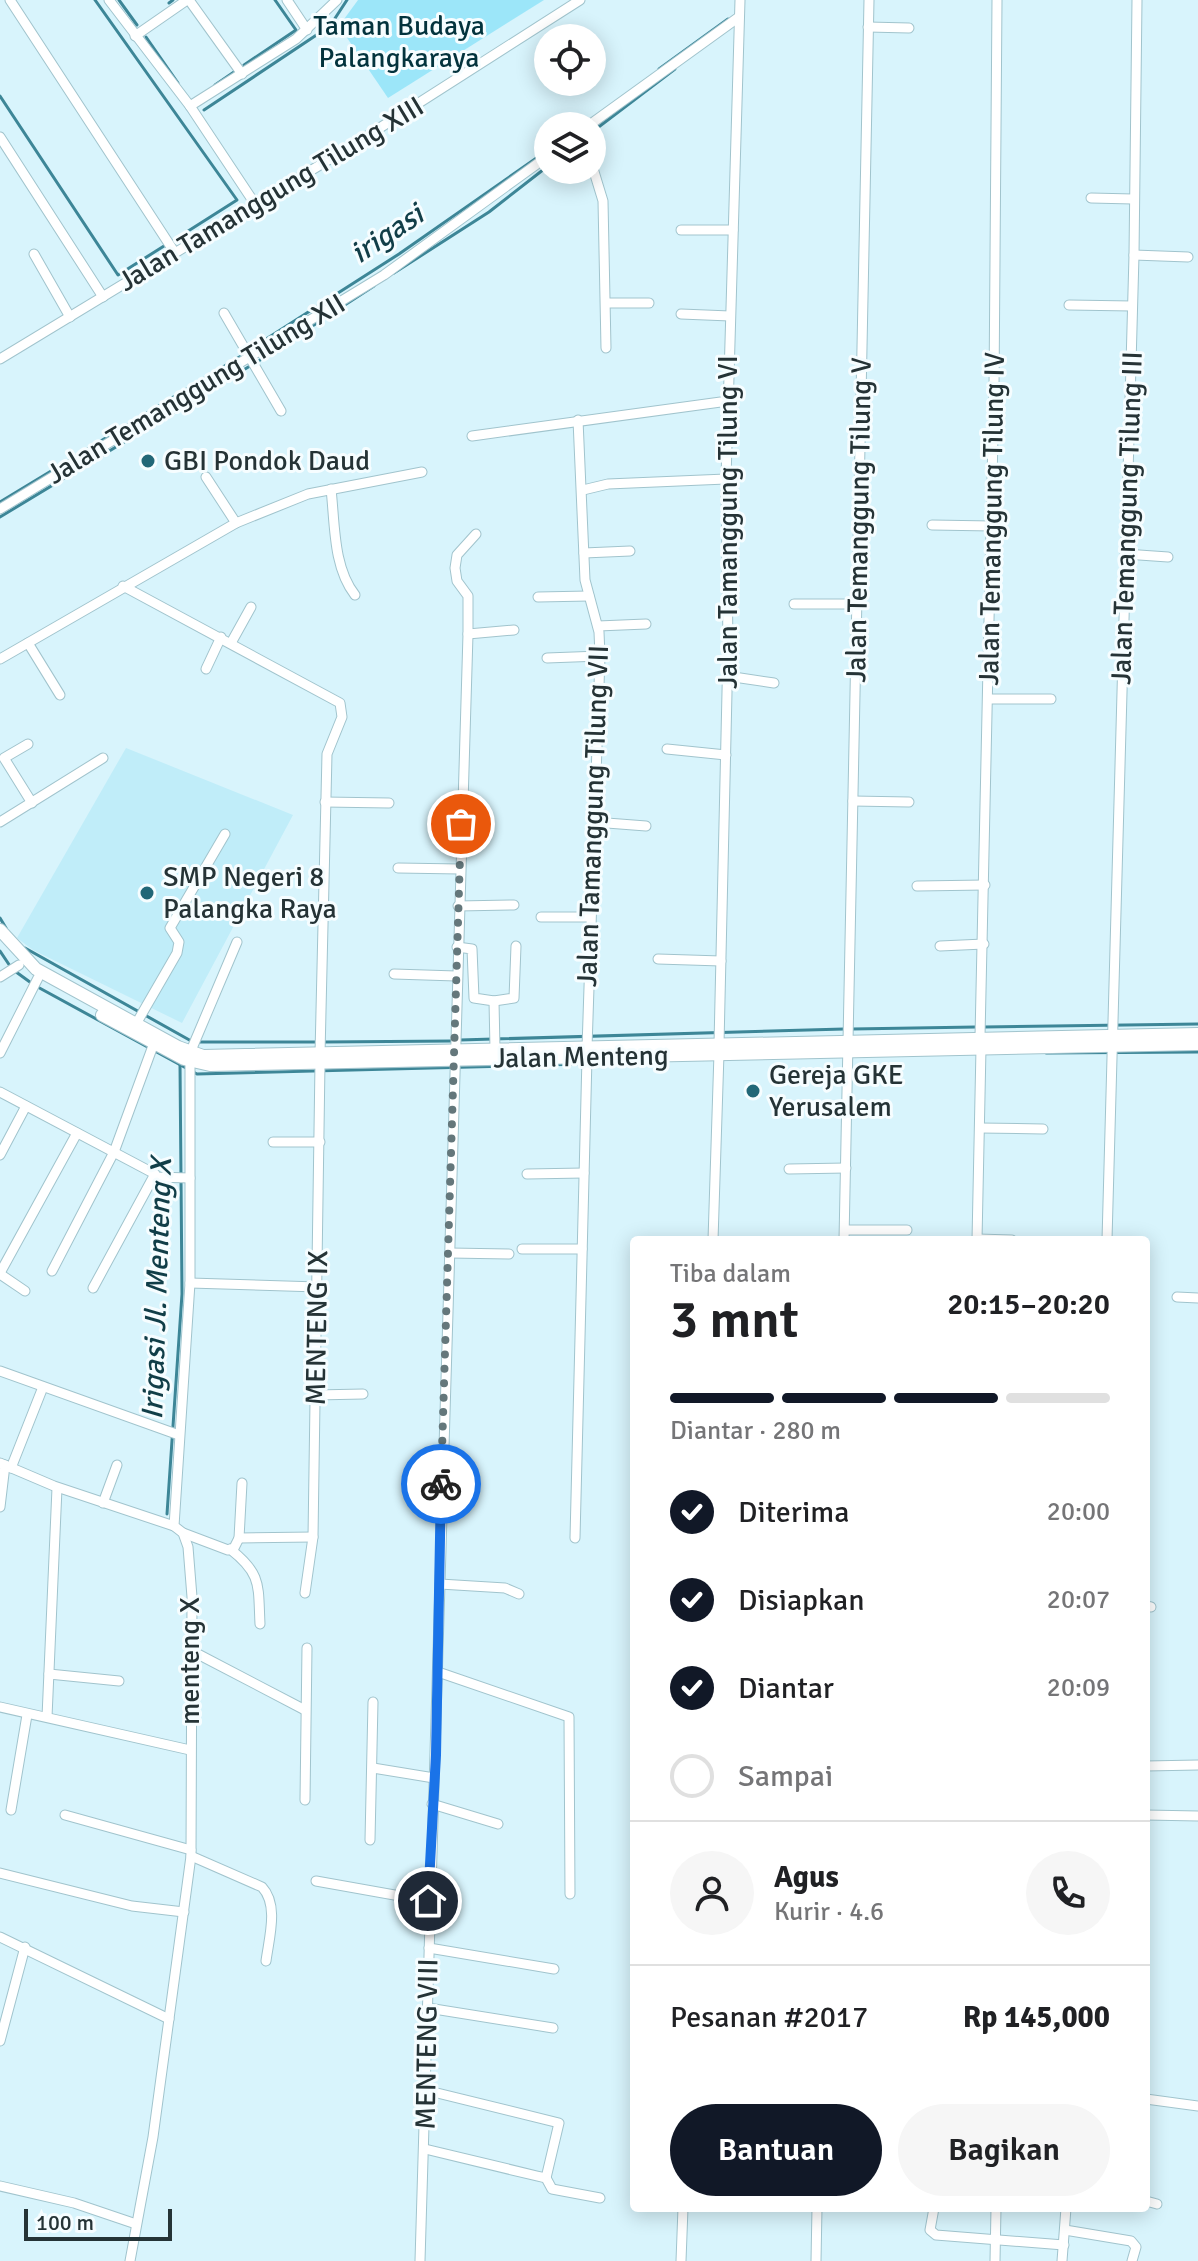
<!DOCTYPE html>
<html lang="id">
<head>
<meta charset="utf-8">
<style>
  body { margin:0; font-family:Signika,sans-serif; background:#f6f6f6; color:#202124; height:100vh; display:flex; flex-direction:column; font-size:30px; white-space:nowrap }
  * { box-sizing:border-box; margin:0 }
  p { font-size:26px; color:#757577 }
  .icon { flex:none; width:44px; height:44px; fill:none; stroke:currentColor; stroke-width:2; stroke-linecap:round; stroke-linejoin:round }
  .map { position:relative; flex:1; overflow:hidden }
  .panel { position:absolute; left:630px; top:1236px; width:520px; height:976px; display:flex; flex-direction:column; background:#fff; border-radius:8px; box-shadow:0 4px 20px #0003 }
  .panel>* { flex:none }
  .fabs { position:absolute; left:534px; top:24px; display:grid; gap:16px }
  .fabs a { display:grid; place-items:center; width:72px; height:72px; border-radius:50%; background:#fff; box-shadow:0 4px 20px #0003; font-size:40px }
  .scale { position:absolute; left:24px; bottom:20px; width:148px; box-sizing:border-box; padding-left:8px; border:4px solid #253336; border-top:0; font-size:22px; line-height:28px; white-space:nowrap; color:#253336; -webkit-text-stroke:6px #f6fdff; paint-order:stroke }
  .pin { position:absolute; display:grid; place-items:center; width:68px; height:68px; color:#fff; margin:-34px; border:4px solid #fff; border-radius:50%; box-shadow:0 2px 8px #0007 }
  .courier { position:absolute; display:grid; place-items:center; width:80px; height:80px; margin:-40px; border:6px solid #1a73e8; border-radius:50%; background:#fff; color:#222; box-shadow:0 2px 10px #0007 }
  .head em { font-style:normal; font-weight:600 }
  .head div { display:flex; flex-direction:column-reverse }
  .head { display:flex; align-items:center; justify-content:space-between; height:136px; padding:0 40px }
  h1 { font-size:52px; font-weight:600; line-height:60px }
  .bar { display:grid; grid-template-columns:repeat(4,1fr); gap:12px 8px; align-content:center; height:96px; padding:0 40px }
  .bar i { height:10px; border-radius:6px; background:#e0e0e0 }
  .bar .current { background:#111827 }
  .bar p { grid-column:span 4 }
  .line { display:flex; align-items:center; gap:20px; padding:0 40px; border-top:2px solid #e0e0e0 }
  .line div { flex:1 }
  .round { display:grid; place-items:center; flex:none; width:84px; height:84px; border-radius:42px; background:#f6f6f6 }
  ol { padding:0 40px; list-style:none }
  li { display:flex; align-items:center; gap:24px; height:88px }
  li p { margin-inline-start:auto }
  li .icon { padding:8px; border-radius:50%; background:#111827; color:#fff; stroke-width:4 }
  li:last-child { color:#757577 }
  li i { width:44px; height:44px; border:4px solid #e0e0e0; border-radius:50% }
  .button { display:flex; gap:16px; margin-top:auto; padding:16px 40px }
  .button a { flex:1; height:92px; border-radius:48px; background:#111827; color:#fff; font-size:32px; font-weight:600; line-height:92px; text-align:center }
  .button a+a { background:#f6f6f6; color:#202124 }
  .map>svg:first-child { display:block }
  .built { fill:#c0edf9 }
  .green { fill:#9ce6f9 }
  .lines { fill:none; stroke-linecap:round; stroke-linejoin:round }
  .stream { stroke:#3d8697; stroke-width:3 }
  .street-casing { stroke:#a1c4cd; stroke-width:11 }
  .secondary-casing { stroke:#a1c4cd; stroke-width:14 }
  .street { stroke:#fff; stroke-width:9 }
  .secondary { stroke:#fff; stroke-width:12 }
  .done { stroke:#64777b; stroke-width:8; stroke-dasharray:0 14.4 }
  .route { stroke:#1a73e8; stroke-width:10 }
  .poi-dot { fill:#226777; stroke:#f6fdff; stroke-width:3 }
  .labels { text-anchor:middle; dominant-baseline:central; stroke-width:6; stroke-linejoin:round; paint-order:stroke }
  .park-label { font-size:28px; fill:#03333d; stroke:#f6fdff }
  .street-label { font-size:28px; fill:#253336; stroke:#f6fdff }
  .poi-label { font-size:28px; fill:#253336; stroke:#f6fdff; text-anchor:start }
  .water-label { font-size:30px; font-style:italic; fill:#113e48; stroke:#f6fdff }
</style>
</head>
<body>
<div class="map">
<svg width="1198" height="2261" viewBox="0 0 1198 2261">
  <rect width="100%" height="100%" fill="#d8f4fc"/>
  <polygon class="built" points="126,748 293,815 182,1023 33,950 17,938"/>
  <polygon class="green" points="358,0 544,0 388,98 339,26"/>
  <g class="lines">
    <g class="stream">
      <polyline points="95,0 237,200 174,240"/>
      <polyline points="119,0 137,25"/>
      <polyline points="169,3 173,0"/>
      <polyline points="146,37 178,83"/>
      <polyline points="244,65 296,30 275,0"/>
      <polyline points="659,69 728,19"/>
      <polyline points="215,85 234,72"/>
      <polyline points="0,96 118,275 164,246"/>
      <polyline points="204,110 330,26 347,0"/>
      <polyline points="592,132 675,69"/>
      <polyline points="394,273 489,212 548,166"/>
      <polyline points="249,350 399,254 548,150"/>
      <polyline points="257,362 374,286"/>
      <polyline points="0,502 246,353"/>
      <polyline points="0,517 250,366"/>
      <polyline points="0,918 6,928"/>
      <polyline points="25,948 193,1042 317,1042"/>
      <polyline points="0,951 12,969 34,985 197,1074 583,1064"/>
      <polyline points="984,1027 1198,1024"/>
      <polyline points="852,1029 976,1027"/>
      <polyline points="460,1040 844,1029"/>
      <polyline points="324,1042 453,1041"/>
      <polyline points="1046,1053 1198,1052"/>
      <polyline points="590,1064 655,1062"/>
      <polyline points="167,1514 182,1294 180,1064"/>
    </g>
    <defs>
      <g id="street">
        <polyline points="10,0 175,253"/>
        <polyline points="109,0 190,106 255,204"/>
        <polyline points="189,0 242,74"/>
        <polyline points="287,0 307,30"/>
        <polyline points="868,27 909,28"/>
        <polyline points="135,36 187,0"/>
        <polyline points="190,106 296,39 337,0"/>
        <polyline points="588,126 739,17"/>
        <polyline points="0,137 103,297"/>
        <polyline points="592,165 603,201 606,348"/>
        <polyline points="1091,198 1133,199"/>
        <polyline points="681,230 733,230"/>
        <polyline points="34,254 70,317"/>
        <polyline points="1134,255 1188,257"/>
        <polyline points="606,303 649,303"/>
        <polyline points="1069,305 1132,306"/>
        <polyline points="224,313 281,411"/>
        <polyline points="681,314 730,316"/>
        <polyline points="0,359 353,145 580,0"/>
        <polyline points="578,420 585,580 599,632 600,656 587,1048"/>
        <polyline points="472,436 728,401"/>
        <polyline points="206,477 236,523"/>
        <path d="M331 489C335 524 333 567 355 595"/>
        <polyline points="583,490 608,484 726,479"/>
        <polyline points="0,509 384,275 548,156"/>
        <polyline points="932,525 992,526"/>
        <polyline points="584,553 630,551"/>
        <polyline points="1125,554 1168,557"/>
        <polyline points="123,586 340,703 342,717 327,754 320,1054"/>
        <polyline points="538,597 589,596"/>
        <polyline points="794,604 859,604"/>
        <polyline points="598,626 646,624"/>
        <polyline points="468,634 514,630"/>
        <polyline points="28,643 60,695"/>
        <polyline points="231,643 251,607"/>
        <polyline points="547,658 600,656"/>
        <polyline points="0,659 236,523 308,494 422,472"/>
        <polyline points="206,669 221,637"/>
        <polyline points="727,676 774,683"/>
        <polyline points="989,699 1051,699"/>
        <polyline points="28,744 4,758 32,803"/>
        <polyline points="667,749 726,755"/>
        <polyline points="853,801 909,802"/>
        <polyline points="325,802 389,803"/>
        <polyline points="0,822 103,758"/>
        <polyline points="594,822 646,826"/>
        <polyline points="398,868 460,869"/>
        <polyline points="917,886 985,885"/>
        <polyline points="458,906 514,905"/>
        <polyline points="541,917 590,917"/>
        <polyline points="940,946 984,944"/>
        <polyline points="457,947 472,949 474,998 494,1001 495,1049"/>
        <polyline points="658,959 721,961"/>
        <polyline points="394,974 456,976"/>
        <polyline points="0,977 19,965"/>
        <polyline points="494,1001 514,998 516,946"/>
        <polyline points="136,1024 177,953 179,942 170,928 225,834"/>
        <polyline points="980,1037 994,389 997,0"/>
        <polyline points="719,1044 728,648 726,479 740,0"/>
        <polyline points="0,1053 38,978"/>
        <polyline points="190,1053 237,942"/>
        <polyline points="0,1092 155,1174 93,1288"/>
        <polyline points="980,1128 1043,1129"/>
        <polyline points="273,1142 320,1142"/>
        <polyline points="0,1155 26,1106"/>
        <polyline points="789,1169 846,1168"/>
        <polyline points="527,1174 584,1173"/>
        <polyline points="155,1177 190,1178"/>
        <polyline points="845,1230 907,1230"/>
        <polyline points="977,1239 1012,1240"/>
        <polyline points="713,1240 719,1053"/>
        <polyline points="844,1240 869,0"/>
        <polyline points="977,1240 981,1048"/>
        <polyline points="1107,1240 1134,255 1137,0"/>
        <polyline points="522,1249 582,1249"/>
        <polyline points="450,1253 509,1254"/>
        <polyline points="52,1271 114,1152 154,1043"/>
        <polyline points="0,1273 77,1133"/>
        <polyline points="0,1274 25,1291"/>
        <polyline points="190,1283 318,1287"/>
        <polyline points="1177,1297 1198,1298"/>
        <polyline points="0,1371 179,1435"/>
        <polyline points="316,1395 363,1394"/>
        <polyline points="0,1463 54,1486 174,1526"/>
        <polyline points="11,1468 43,1387"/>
        <polyline points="103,1503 117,1465"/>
        <polyline points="0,1507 5,1465"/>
        <polyline points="183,1533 228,1550 234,1548 239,1538 242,1483"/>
        <polyline points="239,1538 313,1537"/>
        <polyline points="575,1538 587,1057"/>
        <path d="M230 1549C262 1574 258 1585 260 1624"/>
        <polyline points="440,1584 505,1588 519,1594"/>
        <polyline points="305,1593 313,1537 320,1063"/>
        <polyline points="1146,1606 1151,1607"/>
        <polyline points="192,1651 305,1710"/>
        <polyline points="438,1672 569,1717 570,1894"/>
        <polyline points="49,1674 119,1681"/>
        <polyline points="0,1707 190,1750"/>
        <polyline points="47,1717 57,1488"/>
        <polyline points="1146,1766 1198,1765"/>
        <polyline points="373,1768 434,1778"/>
        <polyline points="305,1800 307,1648"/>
        <polyline points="432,1804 498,1824"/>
        <polyline points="11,1810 27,1715"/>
        <polyline points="65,1815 191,1850"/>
        <polyline points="1146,1815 1198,1816"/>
        <polyline points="370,1840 373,1702"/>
        <path d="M191 1856 262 1887C279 1905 269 1938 266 1961"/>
        <polyline points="0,1873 132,1906 184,1912"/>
        <polyline points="316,1881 428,1901"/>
        <polyline points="0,1937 169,2019"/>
        <polyline points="429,1948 554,1969"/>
        <polyline points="428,2008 553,2028"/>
        <polyline points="0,2041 25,1947"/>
        <polyline points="425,2090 559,2123 546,2178"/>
        <polyline points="1146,2099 1198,2106"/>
        <polyline points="425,2149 537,2176 546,2178 552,2189 600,2198"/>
        <polyline points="0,2186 74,2203 136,2224"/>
        <polyline points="1146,2201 1157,2204"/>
        <polyline points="934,2208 930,2230 936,2235 1064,2245"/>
        <polyline points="1065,2230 1131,2241 1136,2247 1132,2261"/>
        <polyline points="130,2261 153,2137 191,1856 192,1597 188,1547 183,1533 174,1526 190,1283 190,1062"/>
        <polyline points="420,2261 468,634 468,596 457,581 455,568 457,555 476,534"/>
        <polyline points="681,2261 683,2208"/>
        <polyline points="816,2261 817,2208"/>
        <polyline points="995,2261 996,2208"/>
        <polyline points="1062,2261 1066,2208"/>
      </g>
      <g id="secondary">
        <polyline points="0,930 36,969 178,1047 203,1056 1198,1034"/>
        <polyline points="102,1015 184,1059 210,1065 1198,1044"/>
      </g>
    </defs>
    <use href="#street" class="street-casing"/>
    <use href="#secondary" class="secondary-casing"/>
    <use href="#street" class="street"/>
    <use href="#secondary" class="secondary"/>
  </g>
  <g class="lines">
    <polyline class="done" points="441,1484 461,824"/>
    <polyline class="route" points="428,1901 436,1755 441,1484"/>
  </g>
  <g class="poi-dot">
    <circle cx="148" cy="461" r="8"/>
    <circle cx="147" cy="893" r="8"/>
    <circle cx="753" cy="1091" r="8"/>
  </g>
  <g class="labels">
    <g class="park-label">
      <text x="399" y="26">Taman Budaya<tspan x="399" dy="32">Palangkaraya</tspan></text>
    </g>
    <g class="street-label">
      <text transform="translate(271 194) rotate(-31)">Jalan Tamanggung Tilung XIII</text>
      <text transform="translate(196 389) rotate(-31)">Jalan Temanggung Tilung XII</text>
      <text transform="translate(1127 518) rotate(-88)">Jalan Temanggung Tilung III</text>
      <text transform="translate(992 519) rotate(-89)">Jalan Temanggung Tilung IV</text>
      <text transform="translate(859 520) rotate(-89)">Jalan Temanggung Tilung V</text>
      <text transform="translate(728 522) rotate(-90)">Jalan Tamanggung Tilung VI</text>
      <text transform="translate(593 816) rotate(-88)">Jalan Tamanggung Tilung VII</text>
      <text transform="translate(581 1057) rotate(-1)">Jalan Menteng</text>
      <text transform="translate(317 1328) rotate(-89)">MENTENG IX</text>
      <text transform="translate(190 1661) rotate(-90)">menteng X</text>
      <text transform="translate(427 2044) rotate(-89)">MENTENG VIII</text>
    </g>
    <g class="poi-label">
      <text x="164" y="461">GBI Pondok Daud</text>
      <text x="163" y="877">SMP Negeri 8<tspan x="163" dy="32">Palangka Raya</tspan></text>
      <text x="769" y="1075">Gereja GKE<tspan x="769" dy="32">Yerusalem</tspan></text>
    </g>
    <g class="water-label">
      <text transform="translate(387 234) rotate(-34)">irigasi</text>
      <text transform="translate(157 1289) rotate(-88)">Irigasi Jl. Menteng X</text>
    </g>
  </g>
</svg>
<div class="fabs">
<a><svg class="icon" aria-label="locate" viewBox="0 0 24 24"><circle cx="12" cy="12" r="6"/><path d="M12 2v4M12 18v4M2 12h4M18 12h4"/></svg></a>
<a><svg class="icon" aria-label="layers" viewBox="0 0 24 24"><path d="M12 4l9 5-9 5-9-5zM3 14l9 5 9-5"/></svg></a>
</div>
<div class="scale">100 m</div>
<div class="pin" style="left:461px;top:824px;background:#ea580c"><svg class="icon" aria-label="bag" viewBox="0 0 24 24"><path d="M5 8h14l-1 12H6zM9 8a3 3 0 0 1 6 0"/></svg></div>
<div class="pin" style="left:428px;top:1901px;background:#1f2937"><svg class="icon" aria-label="home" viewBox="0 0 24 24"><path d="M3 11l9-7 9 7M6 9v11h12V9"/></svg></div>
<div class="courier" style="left:441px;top:1484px"><svg class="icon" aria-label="bike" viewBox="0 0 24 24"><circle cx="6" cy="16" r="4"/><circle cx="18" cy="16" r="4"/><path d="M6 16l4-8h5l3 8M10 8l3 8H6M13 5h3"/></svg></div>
<section class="panel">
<div class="head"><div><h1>3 mnt</h1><p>Tiba dalam</p></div><em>20:15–20:20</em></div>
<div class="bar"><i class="current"></i><i class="current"></i><i class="current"></i><i></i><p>Diantar · 280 m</p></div>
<ol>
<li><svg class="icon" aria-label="check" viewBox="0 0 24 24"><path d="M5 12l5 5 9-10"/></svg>Diterima<p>20:00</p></li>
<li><svg class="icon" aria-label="check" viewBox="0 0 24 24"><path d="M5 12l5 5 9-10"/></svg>Disiapkan<p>20:07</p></li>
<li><svg class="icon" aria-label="check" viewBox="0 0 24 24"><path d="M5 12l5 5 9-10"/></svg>Diantar<p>20:09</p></li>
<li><i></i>Sampai</li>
</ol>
<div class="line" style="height:144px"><a class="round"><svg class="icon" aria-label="person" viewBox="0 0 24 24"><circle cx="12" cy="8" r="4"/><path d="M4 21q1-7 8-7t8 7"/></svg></a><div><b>Agus</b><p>Kurir · 4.6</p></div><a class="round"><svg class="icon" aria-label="phone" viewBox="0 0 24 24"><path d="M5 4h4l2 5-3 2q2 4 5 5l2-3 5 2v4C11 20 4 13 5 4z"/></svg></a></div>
<div class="line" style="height:104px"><div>Pesanan #2017</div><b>Rp 145,000</b></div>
<div class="button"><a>Bantuan</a><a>Bagikan</a></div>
</section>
</div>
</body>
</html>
